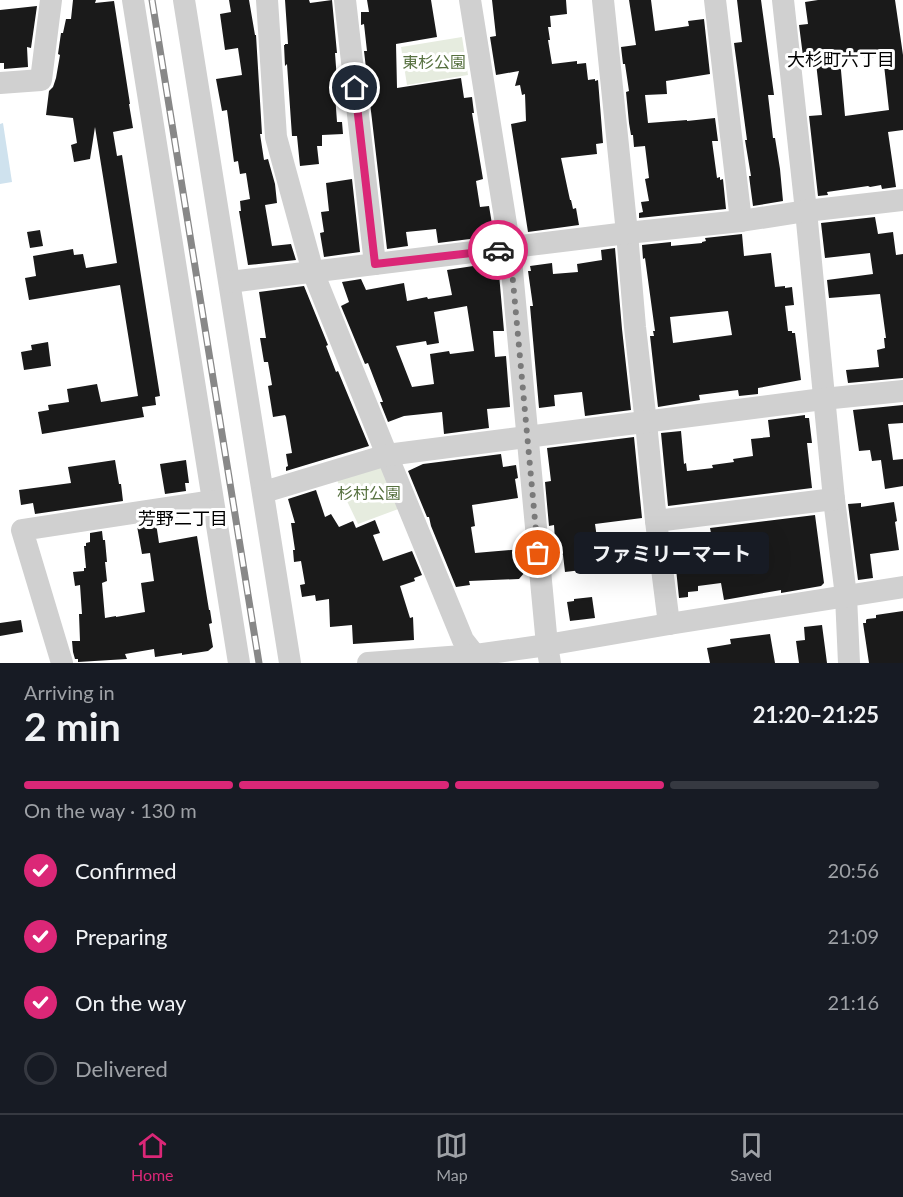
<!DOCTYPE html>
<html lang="en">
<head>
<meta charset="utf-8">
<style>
  body { margin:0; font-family:Lato,"Noto Sans JP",sans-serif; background:#242831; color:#f1f3f6; height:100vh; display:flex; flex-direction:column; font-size:22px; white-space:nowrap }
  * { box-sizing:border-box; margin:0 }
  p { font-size:20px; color:#9ea1a6 }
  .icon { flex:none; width:33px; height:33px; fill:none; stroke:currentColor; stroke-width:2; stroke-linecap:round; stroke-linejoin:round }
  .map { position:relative; height:663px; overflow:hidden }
  .side { display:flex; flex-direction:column; background:#171b24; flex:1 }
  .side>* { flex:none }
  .pin { position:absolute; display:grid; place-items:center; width:51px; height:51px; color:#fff; margin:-26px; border:3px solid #fff; border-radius:50%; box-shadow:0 2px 6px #0007 }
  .courier { position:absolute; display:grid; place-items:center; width:60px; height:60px; margin:-30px; border:4px solid #db2777; border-radius:50%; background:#fff; color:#222; box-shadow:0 2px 8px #0007 }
  .bubble { position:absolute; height:42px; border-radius:6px; background:#171b24; box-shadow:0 6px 24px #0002; font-size:20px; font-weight:700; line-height:42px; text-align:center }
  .summary em { font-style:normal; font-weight:700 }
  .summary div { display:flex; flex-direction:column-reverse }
  .summary { display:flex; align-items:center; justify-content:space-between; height:102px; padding:0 24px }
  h1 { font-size:39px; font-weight:700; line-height:45px }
  .bar { display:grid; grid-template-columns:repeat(4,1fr); gap:9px 6px; align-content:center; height:72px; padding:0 24px }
  .bar i { height:8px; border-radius:4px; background:#363941 }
  .bar .on { background:#db2777 }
  .bar p { grid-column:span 4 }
  ol { padding:0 24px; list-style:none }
  li { display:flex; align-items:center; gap:18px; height:66px }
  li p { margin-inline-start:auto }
  li .icon { padding:6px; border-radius:50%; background:#db2777; color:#fff; stroke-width:4 }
  li:last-child { color:#9ea1a6 }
  li i { width:33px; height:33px; border:3px solid #363941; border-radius:50% }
  .dock { display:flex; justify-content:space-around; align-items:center; height:84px; border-top:2px solid #363941; background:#171b24; font-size:16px; color:#9ea1a6 }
  .dock a { display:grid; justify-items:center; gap:3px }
  .dock .on { color:#db2777 }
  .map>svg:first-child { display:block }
  .green { fill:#e6ecdf }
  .water { fill:#cfe2ee }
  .building { fill:#1a1a1a; fill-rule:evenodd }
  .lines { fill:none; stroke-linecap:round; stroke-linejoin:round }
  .minor { stroke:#d0d0d0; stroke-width:22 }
  .rail-casing { stroke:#888; stroke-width:7 }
  .rail { stroke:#fff; stroke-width:4.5; stroke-dasharray:14; stroke-linecap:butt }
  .done { stroke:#7a7a7a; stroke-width:6; stroke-dasharray:0 10.8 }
  .route { stroke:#db2777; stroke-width:8 }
  .labels { text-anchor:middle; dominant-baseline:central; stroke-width:6; stroke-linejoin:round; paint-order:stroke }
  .park-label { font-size:16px; fill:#56703f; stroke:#fff }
  .neighbourhood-label { font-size:18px; fill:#000; stroke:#fff }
</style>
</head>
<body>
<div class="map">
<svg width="903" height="663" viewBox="0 0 903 663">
  <rect width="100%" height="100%" fill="#fff"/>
  <g class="green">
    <polygon points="462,37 468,75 407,85 401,47"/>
    <polygon points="384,467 401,508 358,524 335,476"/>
  </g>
  <polygon class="water" points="3,123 12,182 0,184 0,124"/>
  <g class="building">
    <polygon points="73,0 96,0 95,3 114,1 130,104 129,104 133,128 113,132 117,156 122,155 160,396 155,397 156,405 142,407 144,417 42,434 38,412 49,410 48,405 69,402 67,389 97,384 101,402 138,396 120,285 29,300 25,278 36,276 33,256 73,249 74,255 83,254 86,268 117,263 95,127 90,159 74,162 71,145 77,143 73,118 46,115 49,91 53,87 56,78 60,55 58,54 61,33 63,33 66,19 71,19"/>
    <polygon points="229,0 249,0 255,35 256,35 262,134 260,134 264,160 268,159 275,184 277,203 265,205 272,246 291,244 296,260 248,265 239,211 241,211 240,201 250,199 246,173 240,174 238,161 234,162 227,110 222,111 216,79 242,75 238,48 225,50 220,14 231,12"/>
    <polygon points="285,0 309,0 310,3 332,0 337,53 335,53 338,94 335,94 337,122 342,122 343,134 322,135 322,146 317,146 319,164 300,166 297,136 292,136 287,64 285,66 284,45 285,45 285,44 288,44"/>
    <polygon points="367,0 431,0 437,37 396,44 397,88 461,78 464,98 472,97 474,113 472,113 483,179 476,181 480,207 489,206 494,236 438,243 436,229 406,232 408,246 387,249 364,51 367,51 364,24 361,25 361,12 369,12"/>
    <polygon points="492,0 566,0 567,14 550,16 551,27 548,27 550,40 548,40 552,64 577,61 577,64 586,63 588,80 595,79 595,81 598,80 603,143 596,144 597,154 561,158 570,200 571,200 573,209 576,208 579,225 528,232 511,124 526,121 525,94 522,95 520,85 515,86 519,71 496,75 490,37 496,36"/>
    <polygon points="629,0 651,0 655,31 689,26 688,21 704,19 710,74 666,81 667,94 645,95 648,123 687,120 687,121 715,118 718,141 712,141 717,178 720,177 720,180 723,179 726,209 639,218 639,213 643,212 641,202 649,201 645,179 649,178 645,146 634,147 633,135 631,135 629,123 626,92 629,91 625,64 623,64 621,47 636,45"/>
    <polygon points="737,0 761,0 774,95 768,95 773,138 775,138 780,169 783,201 753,206 749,176 751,176 745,140 747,140 734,43 742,42"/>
    <path d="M818 0H895L903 55V130L888 132 896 187 882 189 881 185 870 187 868 186 827 192 828 195 818 196 809 116 822 115 816 63 804 64 799 25 808 24 805 2ZM864 55 865 58 883 56 889 110 845 116 840 59Z"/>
    <polygon points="37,6 31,48 27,47 28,67 4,69 4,63 0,63 0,10"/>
    <polygon points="352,179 360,252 324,257 320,233 324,232 321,212 329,211 326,183"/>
    <polygon points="875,217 878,234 893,232 896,255 903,254 903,378 848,383 846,370 879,367 877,350 885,348 884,338 886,338 880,294 829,298 827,280 873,274 870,253 825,258 821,223"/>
    <polygon points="40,230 43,246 30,248 27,232"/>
    <path d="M742 234 744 256 771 253 775 287 785 286V288L792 287 794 305 785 306 788 331H792V333H795L801 380 758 388V394L739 396 738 390 699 395 700 400 658 407 650 336H654L653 331H655L645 258 643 259 642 245 671 242V246L702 243V242L706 241 705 238ZM728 311 732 335 673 343 670 317Z"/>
    <polygon points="615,248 622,329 631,410 585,416 582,392 554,395 555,406 539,408 530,306 533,306 528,271 531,271 530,266 552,263 553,274 578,272 577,264 602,260 601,250"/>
    <path d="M493 263 494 275 499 274 504 331H493L495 357 506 356 510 407 487 409 489 428 444 434 442 412 404 416 388 422 380 402H383L368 363 365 364 341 306 349 302 342 282 361 279 366 290 404 283 407 301 427 297 428 299 452 295 447 270ZM467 306 474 351 450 354 449 351 430 354 434 384 412 387 396 346 426 341 427 345 439 343 434 312Z"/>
    <polygon points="304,286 328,345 326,346 336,372 338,371 369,446 286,471 286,467 288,466 286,454 292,453 286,417 285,415 273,417 268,386 272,385 268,362 264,362 260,338 266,338 259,292"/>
    <polygon points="48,342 51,366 24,370 21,352 32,350 31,345"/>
    <polygon points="903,405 903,423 888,424 893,460 903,459 903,486 885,489 881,460 872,461 870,450 859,451 853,410"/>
    <polygon points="805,415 805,418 809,418 812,443 807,443 812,488 668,506 661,433 681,431 684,464 686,463 687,471 713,468 712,465 734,462 733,459 753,456 751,439 770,437 768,420"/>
    <polygon points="634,437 642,518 595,524 599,552 588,553 590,569 565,572 563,555 556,555 554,525 549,526 545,482 551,481 547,448"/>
    <polygon points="501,454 503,467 516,465 518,478 515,479 518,498 472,505 475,526 471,527 475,553 523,549 525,572 519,579 469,581 470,585 456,587 431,526 429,517 427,517 408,471 423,464"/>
    <polygon points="115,460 119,484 121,484 123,501 35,514 33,503 21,505 19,490 71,483 68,467"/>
    <polygon points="186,460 189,483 185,483 186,491 165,494 160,464"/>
    <polygon points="316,490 325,517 331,514 339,527 353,521 356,528 375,520 380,533 373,535 383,561 412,551 422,575 414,578 415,581 400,586 410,618 413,617 414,640 353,644 352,625 330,627 329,599 316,601 315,595 302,597 300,585 305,584 301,561 294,562 293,550 295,550 291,523 295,523 288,499"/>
    <polygon points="894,502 897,521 895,522 899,550 870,554 873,578 858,580 848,504 861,503 861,507"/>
    <polygon points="815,515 824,583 821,586 781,593 781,590 724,600 721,583 698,586 698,591 688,592 688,597 679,598 674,549 693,548 691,536 711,533 710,528"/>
    <polygon points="156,523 159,543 197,536 209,610 210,610 212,623 209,624 213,647 208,651 182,655 182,653 155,657 154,649 125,654 127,659 78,662 78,659 75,659 73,652 72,641 80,641 79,614 82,614 80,585 75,586 73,572 84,571 84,568 86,568 84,546 86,546 86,543 90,542 90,533 102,531 103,540 105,540 107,562 105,562 107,581 102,583 105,618 116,616 116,617 145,612 141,583 154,581 150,553 142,554 137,526"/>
    <polygon points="592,597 595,618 570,621 567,602 574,601 574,599"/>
    <polygon points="903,611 903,663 869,663 863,623 866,623 866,620 867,619 876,618 876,615"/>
    <polygon points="21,620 23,632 0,636 0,623"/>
    <polygon points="822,625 827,663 799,663 796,641 805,640 804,627"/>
    <polygon points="770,634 775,663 710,663 707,648 731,644 730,639"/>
  </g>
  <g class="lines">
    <g class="minor">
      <polyline points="133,0 239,663"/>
      <polyline points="184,0 290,663"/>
      <polyline points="267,0 276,137 313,272 387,455 463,640 481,663"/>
      <polyline points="345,0 375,264"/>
      <polyline points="470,0 510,249 547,645 550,663"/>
      <polyline points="603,0 627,233 635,327 646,423 656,521 669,624"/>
      <polyline points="715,0 741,221"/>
      <polyline points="783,0 806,211 834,499 846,596 849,663"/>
      <polyline points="0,83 41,80 51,0"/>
      <polyline points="230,282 627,233 741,221 806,211 903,200"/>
      <polyline points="264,492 387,455 823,399 903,391"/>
      <polyline points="656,521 834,499"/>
      <polyline points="62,663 22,530 212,501"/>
      <polyline points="368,663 476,655 547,645 669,624 903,587"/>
    </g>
    <defs>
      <polyline id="rail" points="152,0 259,663"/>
    </defs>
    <use href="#rail" class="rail-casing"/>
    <use href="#rail" class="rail"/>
  </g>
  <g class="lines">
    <polyline class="done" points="498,250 510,249 538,553"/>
    <polyline class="route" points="355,88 375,264 498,250"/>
  </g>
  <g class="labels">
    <g class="park-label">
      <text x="434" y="61">東杉公園</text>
      <text x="369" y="492">杉村公園</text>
    </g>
    <g class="neighbourhood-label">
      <text x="841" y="59">大杉町六丁目</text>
      <text x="183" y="518">芳野二丁目</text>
    </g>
  </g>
</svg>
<div class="pin" style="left:538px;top:553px;background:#ea580c"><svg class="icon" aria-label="bag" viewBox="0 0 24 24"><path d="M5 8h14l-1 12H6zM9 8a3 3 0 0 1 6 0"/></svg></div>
<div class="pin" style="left:355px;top:88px;background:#1f2937"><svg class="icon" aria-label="home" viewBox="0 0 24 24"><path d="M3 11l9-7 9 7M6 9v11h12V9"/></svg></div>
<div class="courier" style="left:498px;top:250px"><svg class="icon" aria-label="car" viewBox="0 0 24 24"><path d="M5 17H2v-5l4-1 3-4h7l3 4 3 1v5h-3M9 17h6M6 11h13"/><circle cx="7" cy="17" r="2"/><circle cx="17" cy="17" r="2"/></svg></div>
<div class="bubble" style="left:574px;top:532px;width:195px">ファミリーマート</div>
</div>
<section class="side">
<div class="summary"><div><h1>2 min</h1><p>Arriving in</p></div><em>21:20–21:25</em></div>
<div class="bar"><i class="on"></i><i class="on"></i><i class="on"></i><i></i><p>On the way · 130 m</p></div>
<ol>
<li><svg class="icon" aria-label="check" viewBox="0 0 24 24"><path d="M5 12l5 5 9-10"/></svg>Confirmed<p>20:56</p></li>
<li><svg class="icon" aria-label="check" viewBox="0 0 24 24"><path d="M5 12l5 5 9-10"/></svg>Preparing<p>21:09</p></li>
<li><svg class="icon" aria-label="check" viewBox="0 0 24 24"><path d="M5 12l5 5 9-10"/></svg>On the way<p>21:16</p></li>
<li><i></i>Delivered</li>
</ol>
</section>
<nav class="dock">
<a class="on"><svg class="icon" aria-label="home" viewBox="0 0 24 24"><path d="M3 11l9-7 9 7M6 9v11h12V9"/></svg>Home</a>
<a><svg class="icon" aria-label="map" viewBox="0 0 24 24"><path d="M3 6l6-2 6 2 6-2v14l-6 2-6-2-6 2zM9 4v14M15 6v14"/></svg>Map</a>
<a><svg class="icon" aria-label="saved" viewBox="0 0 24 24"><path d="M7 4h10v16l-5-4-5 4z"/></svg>Saved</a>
</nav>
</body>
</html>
